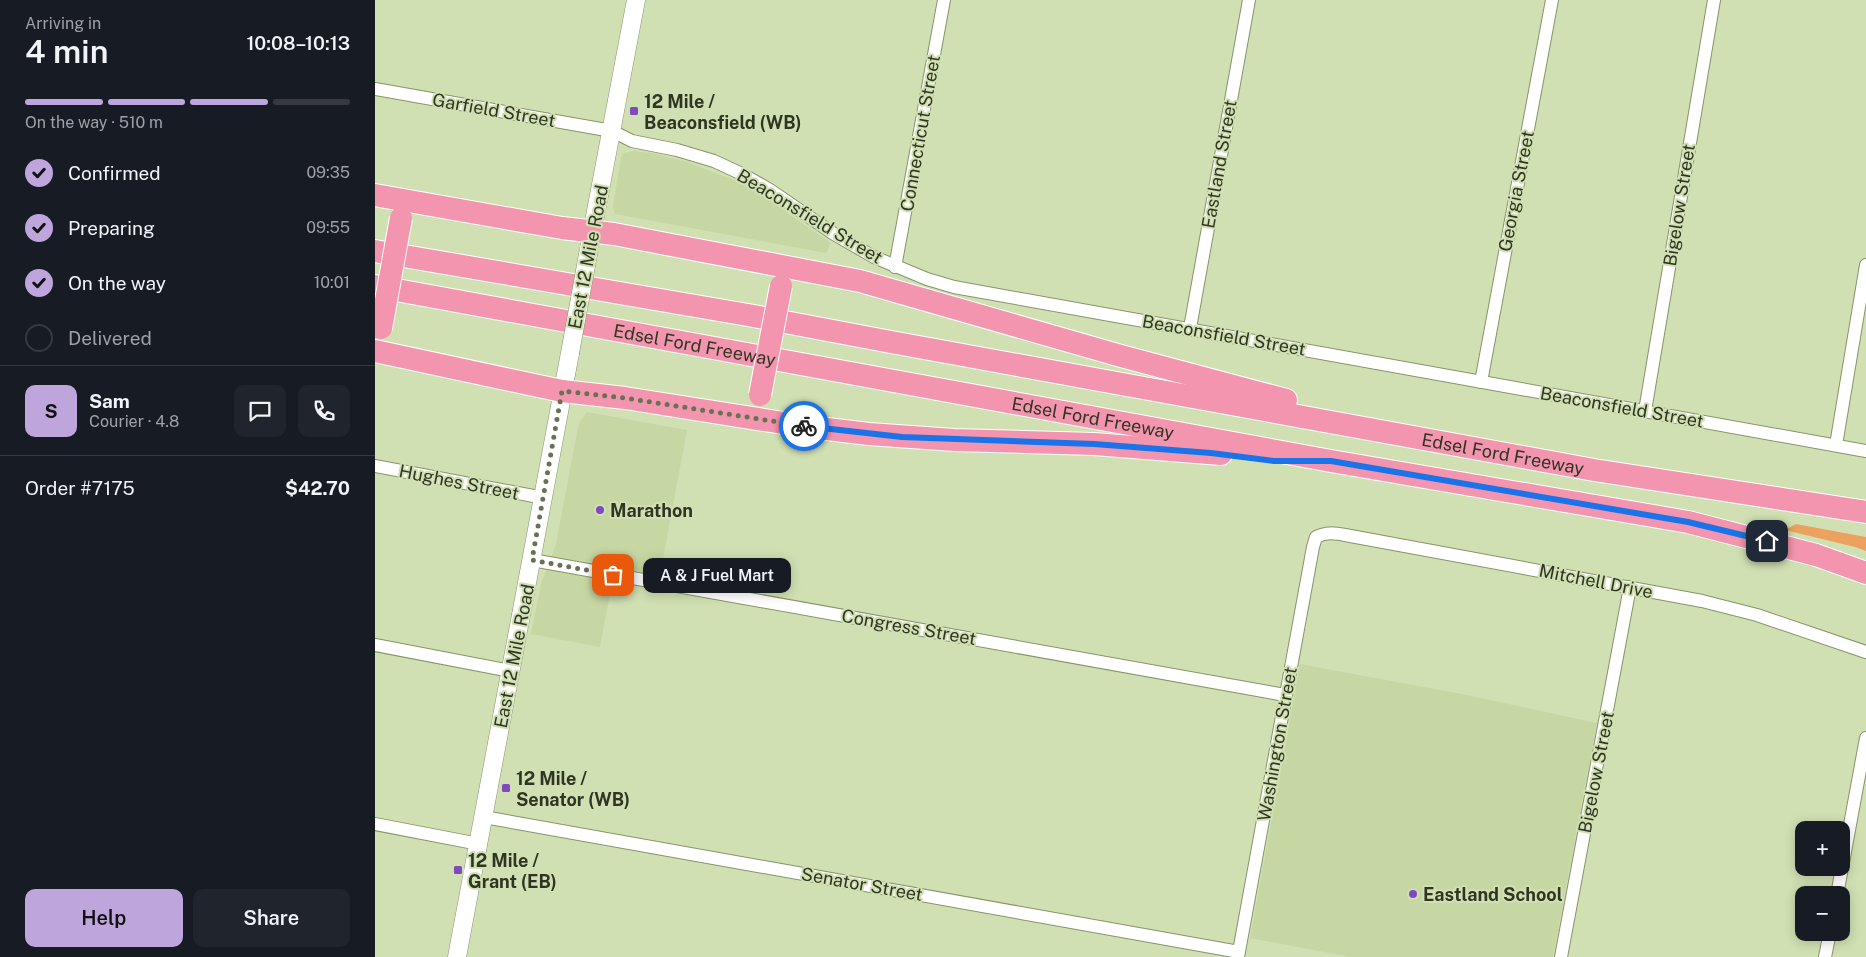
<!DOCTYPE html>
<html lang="en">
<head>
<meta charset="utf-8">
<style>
  body { margin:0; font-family:"Public Sans",sans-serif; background:#20242c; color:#f1f3f6; height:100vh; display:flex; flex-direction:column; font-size:19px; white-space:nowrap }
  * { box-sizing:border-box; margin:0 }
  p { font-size:16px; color:#9ea1a6 }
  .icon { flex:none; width:28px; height:28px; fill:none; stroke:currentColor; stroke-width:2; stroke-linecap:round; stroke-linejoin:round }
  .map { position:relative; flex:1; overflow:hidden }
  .drawer { display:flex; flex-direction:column; background:#171b24; width:375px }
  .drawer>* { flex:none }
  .buttons { position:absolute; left:1420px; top:821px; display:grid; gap:10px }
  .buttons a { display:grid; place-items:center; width:55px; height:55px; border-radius:10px; background:#171b24; box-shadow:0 2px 12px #0003; font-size:25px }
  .pin { position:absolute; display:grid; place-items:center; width:42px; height:42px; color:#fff; margin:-21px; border-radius:10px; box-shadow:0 2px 8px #0006 }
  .courier { position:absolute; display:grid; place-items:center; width:50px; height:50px; margin:-25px; border:4px solid #1a73e8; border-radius:50%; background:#fff; color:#222; box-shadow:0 1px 6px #0007 }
  .bubble { position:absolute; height:35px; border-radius:10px; background:#171b24; box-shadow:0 2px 12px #0003; font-size:16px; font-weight:600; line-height:35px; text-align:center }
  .summary em { font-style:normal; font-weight:600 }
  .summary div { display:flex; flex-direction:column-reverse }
  .summary { display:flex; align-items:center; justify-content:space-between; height:85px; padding:0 25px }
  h1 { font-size:32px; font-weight:600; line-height:38px }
  .bar { display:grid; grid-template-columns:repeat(4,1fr); gap:8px 5px; align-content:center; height:60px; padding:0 25px }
  .bar i { height:6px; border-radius:4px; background:#363941 }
  .bar .on { background:#bea6dd }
  .bar p { grid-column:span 4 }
  .line { display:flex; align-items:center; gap:12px; padding:0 25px; border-top:1px solid #363941 }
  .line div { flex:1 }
  .round { display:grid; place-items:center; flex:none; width:52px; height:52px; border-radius:10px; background:#20242c }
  ol { padding:0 25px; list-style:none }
  li { display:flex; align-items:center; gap:15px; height:55px }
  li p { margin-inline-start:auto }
  li .icon { padding:5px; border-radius:50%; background:#bea6dd; color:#111; stroke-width:4 }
  li:last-child { color:#9ea1a6 }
  li i { width:28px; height:28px; border:2px solid #363941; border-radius:50% }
  .action { display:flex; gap:10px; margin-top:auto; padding:10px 25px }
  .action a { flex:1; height:58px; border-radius:10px; background:#bea6dd; color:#111; font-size:20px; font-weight:600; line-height:58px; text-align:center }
  .action a+a { background:#20242c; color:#f1f3f6 }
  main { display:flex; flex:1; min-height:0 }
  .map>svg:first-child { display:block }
  .built { fill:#c7d7a3 }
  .green { fill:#eca25e }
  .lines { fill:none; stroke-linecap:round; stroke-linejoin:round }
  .street-casing { stroke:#879469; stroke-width:14 }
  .secondary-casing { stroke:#879469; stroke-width:19 }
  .highway-casing { stroke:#fff; stroke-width:24 }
  .street { stroke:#fff; stroke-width:12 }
  .secondary { stroke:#fff; stroke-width:18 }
  .highway { stroke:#f495af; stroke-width:22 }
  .secondary-bridge-casing { stroke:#879469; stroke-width:19; stroke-linecap:butt }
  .highway-bridge-casing { stroke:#fff; stroke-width:24; stroke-linecap:butt }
  .secondary-bridge { stroke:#fff; stroke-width:18 }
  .highway-bridge { stroke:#f495af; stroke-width:22 }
  .done { stroke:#687155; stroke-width:5; stroke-dasharray:0 9 }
  .route { stroke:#1a73e8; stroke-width:6 }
  .poi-dot { fill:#8049bf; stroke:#d1e0b3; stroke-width:2 }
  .labels { text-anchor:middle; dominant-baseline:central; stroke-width:4; stroke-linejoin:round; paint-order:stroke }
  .poi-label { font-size:18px; font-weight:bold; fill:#2f3523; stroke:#d1e0b3; text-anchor:start }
  .street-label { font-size:18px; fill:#2f3523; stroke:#d1e0b3 }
</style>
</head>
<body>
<main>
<section class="drawer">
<div class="summary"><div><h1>4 min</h1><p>Arriving in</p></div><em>10:08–10:13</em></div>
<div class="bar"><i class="on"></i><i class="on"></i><i class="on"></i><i></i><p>On the way · 510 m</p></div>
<ol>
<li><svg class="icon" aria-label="check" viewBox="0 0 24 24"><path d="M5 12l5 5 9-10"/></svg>Confirmed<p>09:35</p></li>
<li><svg class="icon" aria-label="check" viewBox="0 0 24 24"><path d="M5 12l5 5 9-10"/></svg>Preparing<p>09:55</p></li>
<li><svg class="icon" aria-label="check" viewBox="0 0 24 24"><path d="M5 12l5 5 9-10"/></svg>On the way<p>10:01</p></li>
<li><i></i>Delivered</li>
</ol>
<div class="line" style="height:90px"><b class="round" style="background:#bea6dd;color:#111">S</b><div><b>Sam</b><p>Courier · 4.8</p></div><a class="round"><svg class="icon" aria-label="chat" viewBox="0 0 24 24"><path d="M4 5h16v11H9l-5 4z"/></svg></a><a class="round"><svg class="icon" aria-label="phone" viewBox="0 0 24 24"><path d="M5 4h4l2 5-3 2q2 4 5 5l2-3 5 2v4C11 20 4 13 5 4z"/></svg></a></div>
<div class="line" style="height:65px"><div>Order #7175</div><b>$42.70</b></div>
<div class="action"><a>Help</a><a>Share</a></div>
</section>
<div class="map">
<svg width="1491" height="957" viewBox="0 0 1491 957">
  <rect width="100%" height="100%" fill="#d1e0b3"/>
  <g class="built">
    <polygon points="258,151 277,153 312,162 369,184 391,198 456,243 451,253 240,214 238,206 246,158 248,153"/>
    <polygon points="212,412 312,430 285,575 240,567 225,647 156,634 166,584 181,544 203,427 205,421"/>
    <polygon points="925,664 1092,695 1222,723 1178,957 975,957 875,938"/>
  </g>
  <polygon class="green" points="1421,524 1491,537 1491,551 1480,547 1410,530"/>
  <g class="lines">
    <defs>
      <g id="street">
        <polyline points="0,89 237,131 257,141 302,150 339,161 367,174 395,190 459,234 499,257 552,279 579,287 1491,451"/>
        <polyline points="520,267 569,0"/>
        <polyline points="815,328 874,0"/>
        <polyline points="1106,382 1177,0"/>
        <polyline points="1270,411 1339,0"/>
        <polyline points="1461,445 1491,265"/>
        <polyline points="0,466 169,498"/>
        <polyline points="157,560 910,695"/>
        <polyline points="0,645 136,671"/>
        <polyline points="109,817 864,952"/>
        <polyline points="0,824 104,844"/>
        <polyline points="1462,895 1491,738"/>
        <path d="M863 957 938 547 941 537C951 532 959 533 970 535L1327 601 1382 615 1491 652"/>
        <polyline points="1186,957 1255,587"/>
        <polyline points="1450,957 1455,932"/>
      </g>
      <g id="secondary">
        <polyline points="215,243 261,0"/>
        <polyline points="82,957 195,353"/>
      </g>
      <g id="highway">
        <polyline points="0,195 187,228 239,234 485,281 746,356 911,400"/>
        <path id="s1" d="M0 251 373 315 516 342 1219 470 1491 512"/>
        <path id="s2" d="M0 286 956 461 1313 522 1441 555 1491 573"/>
        <polyline points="0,351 187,391 250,398 427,426 494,434 579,440 719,444 846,454"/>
      </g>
    </defs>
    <use href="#street" class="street-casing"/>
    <use href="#secondary" class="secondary-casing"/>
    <use href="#highway" class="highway-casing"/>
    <use href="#street" class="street"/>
    <use href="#secondary" class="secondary"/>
    <use href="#highway" class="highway"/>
    <defs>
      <polyline id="secondary-bridge" points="195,353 214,249"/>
      <g id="highway-bridge">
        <polyline points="6,328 26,218"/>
        <polyline points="385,395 406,286"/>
      </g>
    </defs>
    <use href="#secondary-bridge" class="secondary-bridge-casing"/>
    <use href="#highway-bridge" class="highway-bridge-casing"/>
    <use href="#secondary-bridge" class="secondary-bridge"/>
    <use href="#highway-bridge" class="highway-bridge"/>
  </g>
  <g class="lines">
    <polyline class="done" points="238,575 157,560 187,391 250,398 429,426"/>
    <polyline class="route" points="429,426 527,437 719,444 836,453 899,461 956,461 1313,522 1392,541"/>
  </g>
  <g class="poi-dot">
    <rect x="254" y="106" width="10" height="10" rx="2.5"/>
    <circle cx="225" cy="510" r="5"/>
    <rect x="126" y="783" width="10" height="10" rx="2.5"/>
    <rect x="78" y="865" width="10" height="10" rx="2.5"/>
    <circle cx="1038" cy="894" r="5"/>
  </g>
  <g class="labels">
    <g class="poi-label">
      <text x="269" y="101">12 Mile /<tspan x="269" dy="21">Beaconsfield (WB)</tspan></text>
      <text x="235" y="510">Marathon</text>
      <text x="141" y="778">12 Mile /<tspan x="141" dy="21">Senator (WB)</tspan></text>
      <text x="93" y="860">12 Mile /<tspan x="93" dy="21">Grant (EB)</tspan></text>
      <text x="1048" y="894">Eastland School</text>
    </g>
    <g class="street-label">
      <text transform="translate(119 110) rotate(10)">Garfield Street</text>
      <text transform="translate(545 133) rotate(-80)">Connecticut Street</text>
      <text transform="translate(844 164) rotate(-80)">Eastland Street</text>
      <text transform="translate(1141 191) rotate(-79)">Georgia Street</text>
      <text transform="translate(1304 205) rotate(-81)">Bigelow Street</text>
      <text transform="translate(435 216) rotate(31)">Beaconsfield Street</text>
      <text transform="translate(213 257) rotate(-79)">East 12 Mile Road</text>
      <text transform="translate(849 335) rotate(10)">Beaconsfield Street</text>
      <text stroke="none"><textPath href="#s2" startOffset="325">Edsel Ford Freeway</textPath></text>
      <text transform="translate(1247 407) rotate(10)">Beaconsfield Street</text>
      <text stroke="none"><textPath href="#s2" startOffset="730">Edsel Ford Freeway</textPath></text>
      <text stroke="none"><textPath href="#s1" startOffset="1146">Edsel Ford Freeway</textPath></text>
      <text transform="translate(84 482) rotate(11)">Hughes Street</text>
      <text transform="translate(1221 581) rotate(11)">Mitchell Drive</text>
      <text transform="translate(534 627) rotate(10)">Congress Street</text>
      <text transform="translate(139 656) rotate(-79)">East 12 Mile Road</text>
      <text transform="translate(902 744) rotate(-80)">Washington Street</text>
      <text transform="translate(1221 772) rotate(-79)">Bigelow Street</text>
      <text transform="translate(487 884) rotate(10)">Senator Street</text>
    </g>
  </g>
</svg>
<div class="buttons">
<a>+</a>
<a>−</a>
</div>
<div class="pin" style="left:238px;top:575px;background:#ea580c"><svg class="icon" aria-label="bag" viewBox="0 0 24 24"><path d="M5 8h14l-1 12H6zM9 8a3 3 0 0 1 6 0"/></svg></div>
<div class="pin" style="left:1392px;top:541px;background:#1f2937"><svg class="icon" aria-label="home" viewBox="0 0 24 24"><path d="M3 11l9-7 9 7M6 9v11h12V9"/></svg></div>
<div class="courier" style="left:429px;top:426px"><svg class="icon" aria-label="bike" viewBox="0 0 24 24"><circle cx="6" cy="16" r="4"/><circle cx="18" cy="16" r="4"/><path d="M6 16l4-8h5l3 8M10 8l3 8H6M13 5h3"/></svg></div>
<div class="bubble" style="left:268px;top:558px;width:148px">A &amp; J Fuel Mart</div>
</div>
</main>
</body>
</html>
